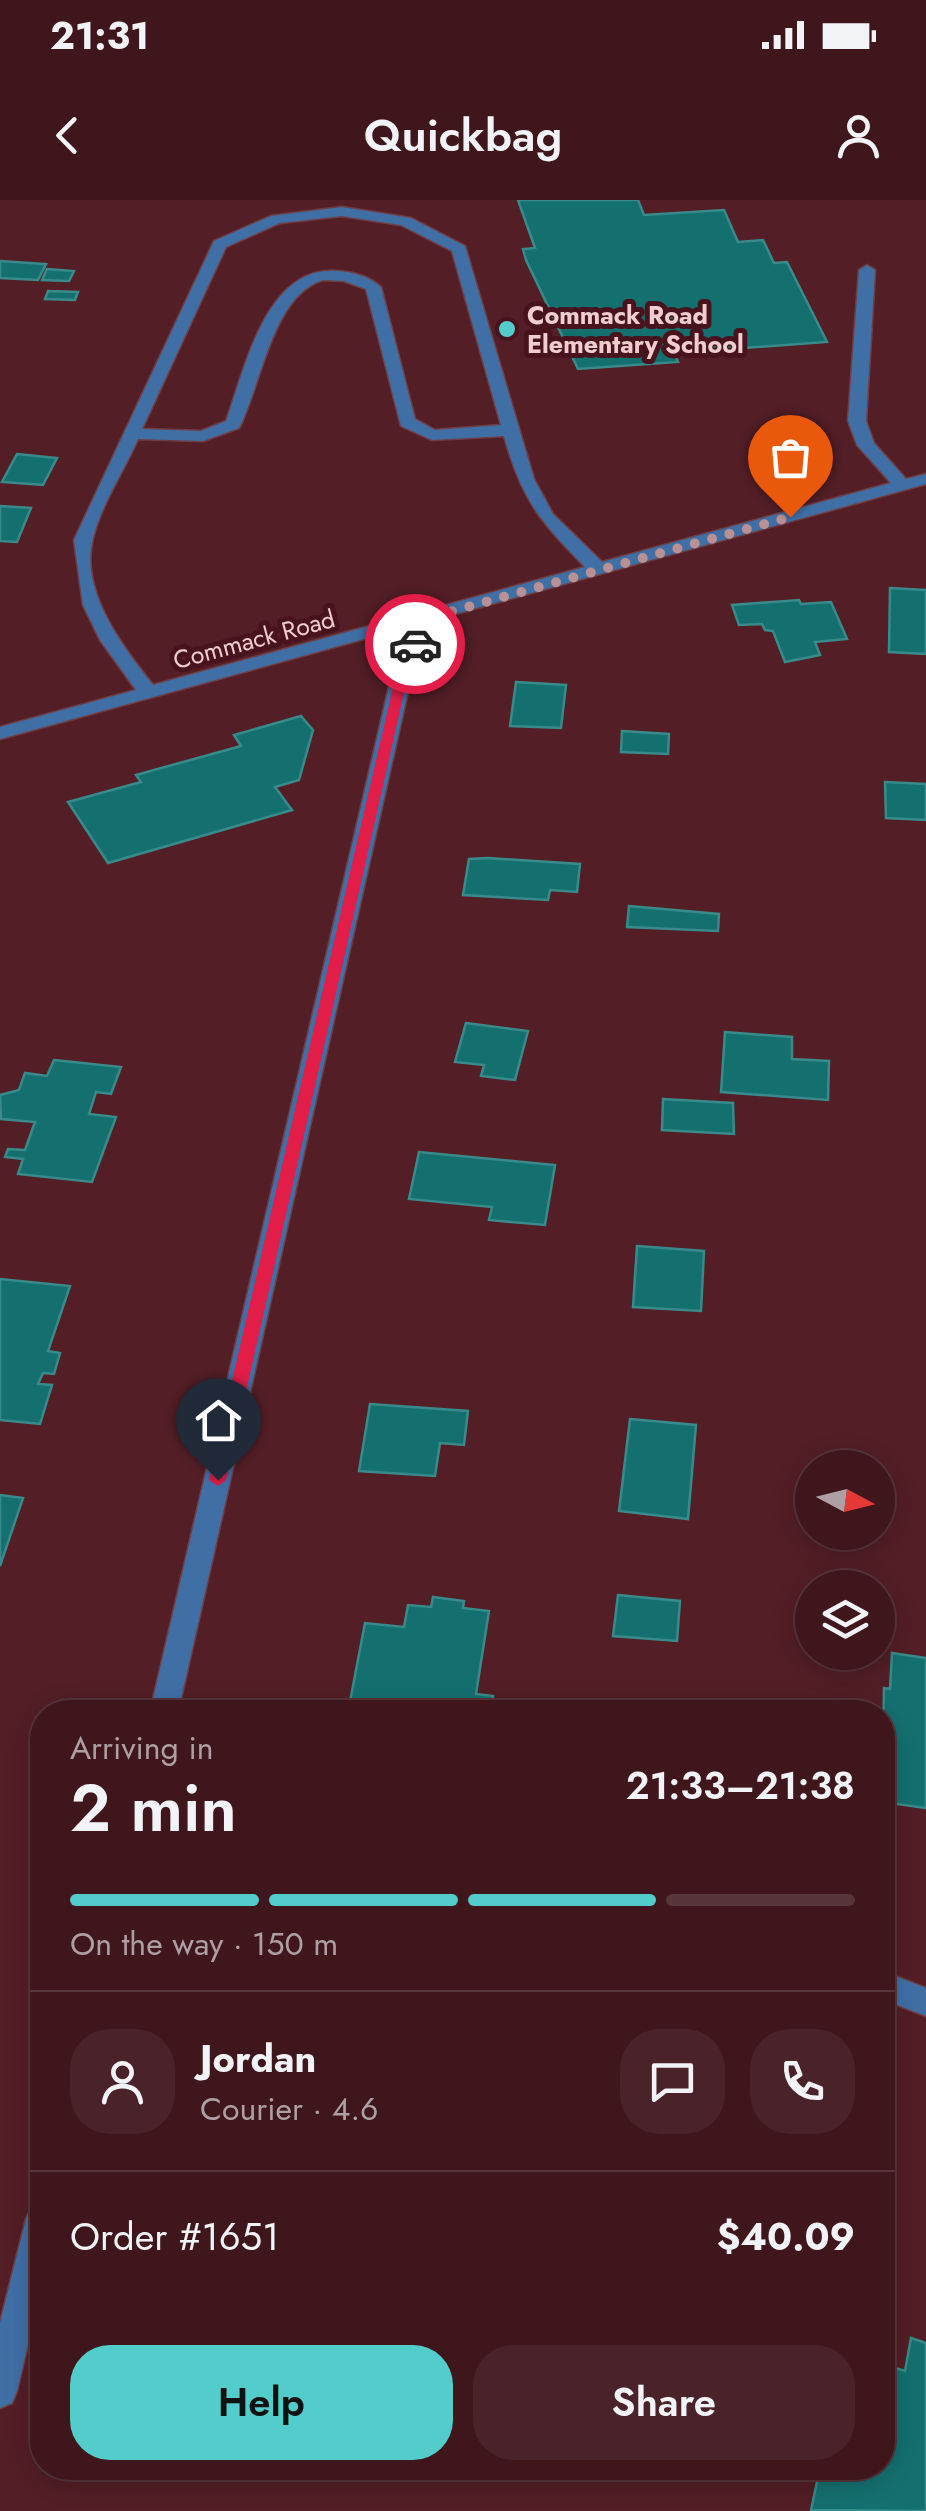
<!DOCTYPE html>
<html lang="en">
<head>
<meta charset="utf-8">
<style>
  body { margin:0; font-family:Jost,sans-serif; background:#492329; color:#f1f3f6; height:100vh; display:flex; flex-direction:column; font-size:38px; white-space:nowrap }
  * { box-sizing:border-box; margin:0 }
  p { font-size:32px; color:#ad9fa3 }
  .icon { flex:none; width:55px; height:55px; fill:none; stroke:currentColor; stroke-width:2; stroke-linecap:round; stroke-linejoin:round }
  .map { position:relative; flex:1; overflow:hidden }
  .panel { position:absolute; left:30px; top:1500px; width:865px; height:780px; display:flex; flex-direction:column; background:#3e161c; border-radius:40px; box-shadow:0 5px 25px #0003,0 0 0 2px #57353b }
  .panel>* { flex:none }
  .needle { width:65px; rotate:97deg }
  .controls { position:absolute; left:795px; top:1250px; display:grid; gap:20px }
  .controls a { display:grid; place-items:center; width:100px; height:100px; border-radius:50%; background:#3e161c; box-shadow:0 5px 25px #0003,0 0 0 2px #57353b; font-size:50px }
  .pin { position:absolute; display:grid; place-items:center; width:85px; height:85px; color:#fff; margin:-102px -42px; border-radius:50% 50% 50% 0; rotate:-45deg; box-shadow:0 0 10px #0007 }
  .pin .icon { rotate:45deg }
  .courier { position:absolute; display:grid; place-items:center; width:100px; height:100px; margin:-50px; border:8px solid #e11d48; border-radius:50%; background:#fff; color:#222; box-shadow:0 2px 12px #0007 }
  .head em { font-style:normal; font-weight:600 }
  .head div { display:flex; flex-direction:column-reverse }
  .head { display:flex; align-items:center; justify-content:space-between; height:170px; padding:0 40px }
  h1 { font-size:65px; font-weight:600; line-height:75px }
  .bar { display:grid; grid-template-columns:repeat(4,1fr); gap:15px 10px; align-content:center; height:120px; padding:0 40px }
  .bar i { height:12px; border-radius:8px; background:#57353b }
  .bar .current { background:#53cdcb }
  .bar p { grid-column:span 4 }
  .line { display:flex; align-items:center; gap:25px; padding:0 40px; border-top:2px solid #57353b }
  .line div { flex:1 }
  .round { display:grid; place-items:center; flex:none; width:105px; height:105px; border-radius:40px; background:#492329 }
  .button { display:flex; gap:20px; margin-top:auto; padding:20px 40px }
  .button a { flex:1; height:115px; border-radius:40px; background:#53cdcb; color:#111; font-size:40px; font-weight:600; line-height:115px; text-align:center }
  .button a+a { background:#492329; color:#f1f3f6 }
  .status { display:flex; justify-content:space-between; align-items:center; height:70px; padding:0 50px; background:#3e161c; direction:ltr }
  .status svg { height:28px; fill:currentColor }
  header { display:flex; justify-content:space-between; align-items:center; height:130px; padding:0 40px; background:#3e161c; font-size:45px; font-weight:600 }
  .map>svg:first-child { display:block }
  .building { fill:#14706f; stroke:#388b8a; stroke-width:2.5 }
  .lines { fill:none; stroke-linecap:round; stroke-linejoin:round }
  .minor-casing { stroke:#6f3e44; stroke-width:3 }
  .minor { fill:#406fa6; fill-rule:evenodd }
  .route { fill:#e11d48 }
  .done { stroke:#b99094; stroke-width:10; stroke-dasharray:0 18 }
  .poi-dot { fill:#53cdcb; stroke:#48131d; stroke-width:4 }
  .labels { text-anchor:middle; dominant-baseline:central; stroke-width:10; stroke-linejoin:round; paint-order:stroke }
  .far-poi-label { font-size:25px; font-weight:bold; fill:#f0cdcf; stroke:#48131d; text-anchor:start }
  .far-street-label { font-size:25px; fill:#f0cdcf; stroke:#48131d }
</style>
</head>
<body>
<div class="status"><b>21:31</b><svg viewBox="0 0 49 12"><path d="M0 12V9h3v3zM5 12V6h3v6zM10 12V3h3v9zM15 12V0h3v12zM26 1h20v11H26zM47 4h2v5h-2z"/></svg></div>
<header><svg class="icon" aria-label="back" viewBox="0 0 24 24"><path d="M15 5l-7 7 7 7"/></svg>Quickbag<svg class="icon" aria-label="person" viewBox="0 0 24 24"><circle cx="12" cy="8" r="4"/><path d="M4 21q1-7 8-7t8 7"/></svg></header>
<div class="map">
<svg width="926" height="2311" viewBox="0 0 926 2311">
  <rect width="100%" height="100%" fill="#531e26"/>
  <g class="building">
    <polygon points="518,0 638,0 644,15 724,10 738,42 763,40 774,63 787,62 827,142 674,153 678,162 578,169 526,60 523,49 535,48"/>
    <polygon points="0,61 46,64 38,80 0,78"/>
    <polygon points="47,69 74,71 69,81 42,80"/>
    <polygon points="48,91 78,92 75,100 45,99"/>
    <polygon points="17,254 57,258 43,285 2,282"/>
    <polygon points="0,306 31,308 17,342 0,341"/>
    <polygon points="890,388 926,390 926,454 889,452"/>
    <polygon points="799,400 801,404 831,402 847,439 815,442 820,455 785,462 773,431 765,430 762,424 739,425 732,405"/>
    <polygon points="516,482 566,485 561,528 510,526"/>
    <polygon points="301,516 313,530 299,580 275,587 292,610 108,663 68,602 141,582 136,575 241,546 234,535"/>
    <polygon points="622,531 669,534 668,554 621,552"/>
    <polygon points="885,582 926,584 926,620 886,618"/>
    <polygon points="488,658 580,664 577,692 550,690 548,700 463,695 469,659"/>
    <polygon points="629,706 719,714 718,731 627,727"/>
    <polygon points="466,823 528,831 515,880 481,876 484,865 455,862"/>
    <polygon points="725,832 792,837 792,859 829,861 828,900 721,892"/>
    <polygon points="54,860 121,867 111,894 96,892 89,914 116,917 92,982 18,974 23,959 5,957 8,949 25,950 35,922 1,919 0,895 19,890 25,873 47,876"/>
    <polygon points="663,899 733,903 734,934 662,930"/>
    <polygon points="419,952 555,965 545,1025 489,1020 492,1007 409,999"/>
    <polygon points="637,1046 704,1051 701,1111 633,1107"/>
    <polygon points="0,1079 70,1086 48,1151 60,1153 54,1174 43,1173 38,1184 52,1185 40,1224 0,1220"/>
    <polygon points="370,1204 468,1211 464,1245 440,1243 435,1276 359,1271"/>
    <polygon points="630,1219 696,1225 688,1319 619,1311"/>
    <polygon points="0,1295 23,1298 0,1366"/>
    <polygon points="618,1395 680,1401 677,1441 613,1436"/>
    <polygon points="433,1397 464,1401 463,1408 489,1411 476,1494 493,1496 492,1506 501,1507 500,1512 348,1512 365,1423 404,1427 408,1405 431,1407"/>
    <polygon points="892,1453 926,1458 926,1608 882,1602 884,1488 890,1489"/>
    <polygon points="911,2138 926,2143 926,2311 811,2310 820,2268 882,2268 882,2164 905,2171"/>
  </g>
  <g class="lines">
    <defs>
      <g id="minor">
        <path d="M342 7 411 18 465 46 534 279 553 314 602 362 891 283 857 245 848 221 859 70 867 65 875 70 866 221 874 243 906 279 926 274V284L437 419 414 465 178 1512H150L394 465 415 425 0 539V527L136 490 100 440 83 405 74 340 214 41 271 16ZM342 16 401 25 452 51 501 225 435 230 415 219 381 87C370 77 353 72 338 71 266 64 245 169 226 221L201 231 142 229 226 47 280 23ZM323 80 344 81 366 89 401 226 432 240 504 236C522 300 539 320 585 367L153 485C123 447 79 391 93 338 101 305 124 271 138 239L203 241 239 228C261 186 272 95 323 80Z"/>
        <polygon points="882,1771 926,1788 926,1816 882,1799"/>
        <polygon points="42,2003 42,2084 17,2191 12,2203 0,2208 0,2123 26,2019 31,2008"/>
      </g>
    </defs>
    <use href="#minor" class="minor-casing"/>
    <use href="#minor" class="minor"/>
  </g>
  <polygon class="route" points="415,440 421,444 410,466 226,1280 218,1286 209,1280 398,466 408,444"/>
  <g class="lines">
    <polyline class="done" points="415,444 428,418 790,317"/>
  </g>
  <circle class="poi-dot" cx="507" cy="129" r="10"/>
  <g class="labels">
    <g class="far-poi-label">
      <text x="527" y="115">Commack Road<tspan x="527" dy="29">Elementary School</tspan></text>
    </g>
    <g class="far-street-label">
      <text transform="translate(254 439) rotate(-15)">Commack Road</text>
    </g>
  </g>
</svg>
<div class="controls">
<a><svg class="needle" viewBox="-14 -14 28 28"><path d="M0-13l5 13h-10z" fill="#e53935"/><path d="M0 13l5-13h-10z" fill="#ad9fa3"/></svg></a>
<a><svg class="icon" aria-label="layers" viewBox="0 0 24 24"><path d="M12 4l9 5-9 5-9-5zM3 14l9 5 9-5"/></svg></a>
</div>
<div class="pin" style="left:790px;top:317px;background:#ea580c"><svg class="icon" aria-label="bag" viewBox="0 0 24 24"><path d="M5 8h14l-1 12H6zM9 8a3 3 0 0 1 6 0"/></svg></div>
<div class="pin" style="left:218px;top:1280px;background:#1f2937"><svg class="icon" aria-label="home" viewBox="0 0 24 24"><path d="M3 11l9-7 9 7M6 9v11h12V9"/></svg></div>
<div class="courier" style="left:415px;top:444px"><svg class="icon" aria-label="car" viewBox="0 0 24 24"><path d="M5 17H2v-5l4-1 3-4h7l3 4 3 1v5h-3M9 17h6M6 11h13"/><circle cx="7" cy="17" r="2"/><circle cx="17" cy="17" r="2"/></svg></div>
<section class="panel">
<div class="head"><div><h1>2 min</h1><p>Arriving in</p></div><em>21:33–21:38</em></div>
<div class="bar"><i class="current"></i><i class="current"></i><i class="current"></i><i></i><p>On the way · 150 m</p></div>
<div class="line" style="height:180px"><a class="round"><svg class="icon" aria-label="person" viewBox="0 0 24 24"><circle cx="12" cy="8" r="4"/><path d="M4 21q1-7 8-7t8 7"/></svg></a><div><b>Jordan</b><p>Courier · 4.6</p></div><a class="round"><svg class="icon" aria-label="chat" viewBox="0 0 24 24"><path d="M4 5h16v11H9l-5 4z"/></svg></a><a class="round"><svg class="icon" aria-label="phone" viewBox="0 0 24 24"><path d="M5 4h4l2 5-3 2q2 4 5 5l2-3 5 2v4C11 20 4 13 5 4z"/></svg></a></div>
<div class="line" style="height:130px"><div>Order #1651</div><b>$40.09</b></div>
<div class="button"><a>Help</a><a>Share</a></div>
</section>
</div>
</body>
</html>
